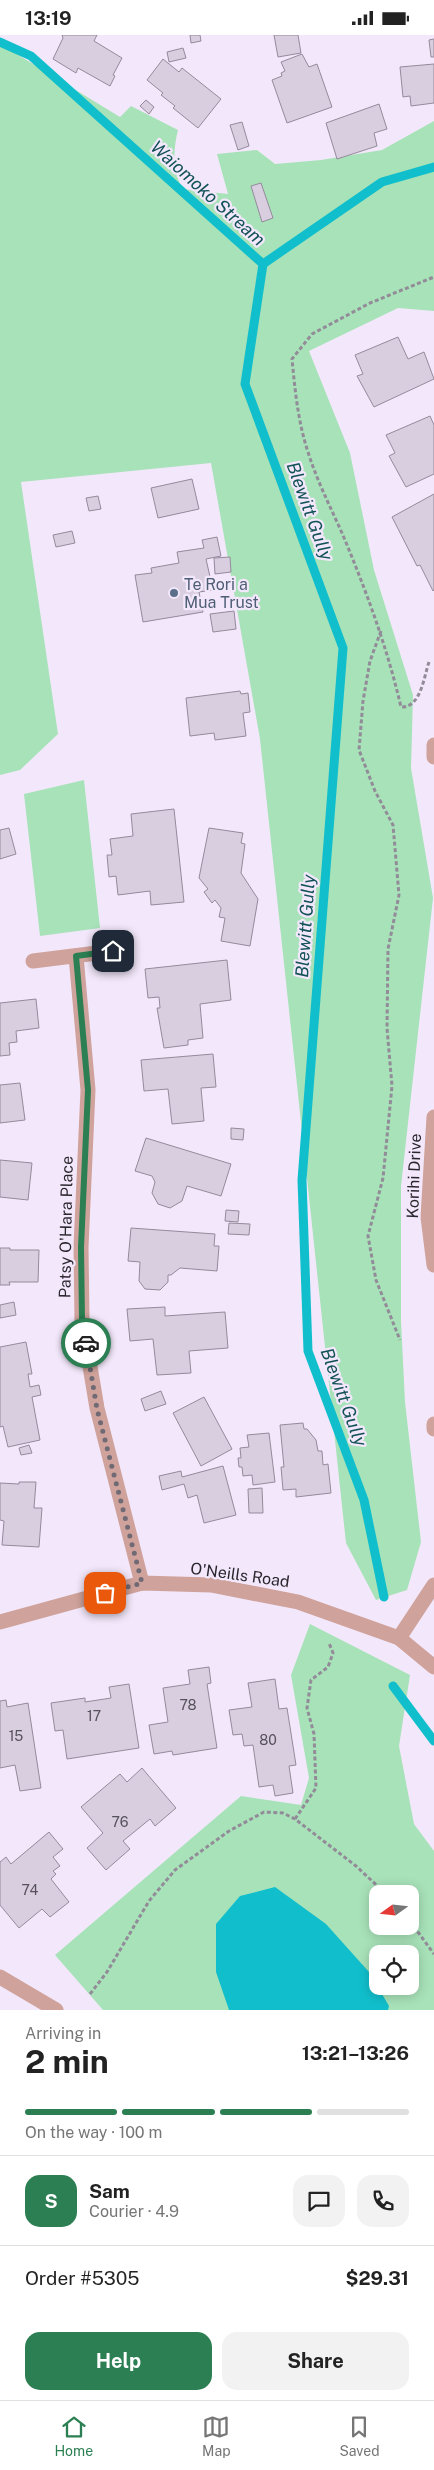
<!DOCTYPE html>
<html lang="en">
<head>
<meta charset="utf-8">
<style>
  body { margin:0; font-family:"Public Sans",sans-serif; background:#f2f2f2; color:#222; height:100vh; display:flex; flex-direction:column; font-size:19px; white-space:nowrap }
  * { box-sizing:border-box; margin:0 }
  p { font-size:16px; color:#767676 }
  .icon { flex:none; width:28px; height:28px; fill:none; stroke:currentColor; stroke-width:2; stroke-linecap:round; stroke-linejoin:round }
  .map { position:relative; height:1975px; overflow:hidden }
  .side { display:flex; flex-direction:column; background:#fff; flex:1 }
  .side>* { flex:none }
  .needle { width:32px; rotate:255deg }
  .tools { position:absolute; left:369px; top:1850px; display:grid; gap:10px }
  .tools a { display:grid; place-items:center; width:50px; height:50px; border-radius:10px; background:#fff; box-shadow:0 2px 12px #0003; font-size:25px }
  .pin { position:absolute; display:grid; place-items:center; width:42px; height:42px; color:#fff; margin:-21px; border-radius:10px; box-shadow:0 2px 8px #0006 }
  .courier { position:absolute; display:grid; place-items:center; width:50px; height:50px; margin:-25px; border:4px solid #2b7f52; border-radius:50%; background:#fff; color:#222; box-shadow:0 1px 6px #0007 }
  .summary em { font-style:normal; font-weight:700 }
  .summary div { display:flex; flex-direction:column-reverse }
  .summary { display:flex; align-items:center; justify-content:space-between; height:85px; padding:0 25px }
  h1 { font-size:32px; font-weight:700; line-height:38px }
  .bar { display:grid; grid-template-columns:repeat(4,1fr); gap:8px 5px; align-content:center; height:60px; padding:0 25px }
  .bar i { height:6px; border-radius:4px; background:#e0e0e0 }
  .bar .active { background:#2b7f52 }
  .bar p { grid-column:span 4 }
  .line { display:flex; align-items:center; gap:12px; padding:0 25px; border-top:1px solid #e0e0e0 }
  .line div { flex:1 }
  .round { display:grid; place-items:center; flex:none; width:52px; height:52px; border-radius:15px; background:#f2f2f2 }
  .primary-button { display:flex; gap:10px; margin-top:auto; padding:10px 25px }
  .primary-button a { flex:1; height:58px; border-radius:15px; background:#2b7f52; color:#fff; font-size:20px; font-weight:700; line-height:58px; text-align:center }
  .primary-button a+a { background:#f2f2f2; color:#222 }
  .status { display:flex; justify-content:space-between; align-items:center; height:35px; padding:0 25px; background:#fff; direction:ltr }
  .status svg { height:14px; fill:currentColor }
  .menu { display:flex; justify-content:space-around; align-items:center; height:70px; border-top:1px solid #e0e0e0; background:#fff; font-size:14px; color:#767676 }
  .menu a { display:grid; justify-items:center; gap:2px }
  .menu .active { color:#2b7f52 }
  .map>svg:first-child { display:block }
  .green { fill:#a8e2b9; fill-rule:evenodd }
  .water { fill:#11bfcc }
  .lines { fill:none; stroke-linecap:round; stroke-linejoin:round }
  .stream { stroke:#11bfcc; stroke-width:9 }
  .building { fill:#d8cee0; stroke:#948a9b }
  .path { stroke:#928b98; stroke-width:3; stroke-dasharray:4 2.5; stroke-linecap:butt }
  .street { stroke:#cfa29b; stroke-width:15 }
  .done { stroke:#706a75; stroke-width:5; stroke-dasharray:0 9 }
  .route { stroke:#2b7f52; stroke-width:6 }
  .service-dot { fill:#5c6f8a; stroke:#f3e8fb; stroke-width:2 }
  .labels { text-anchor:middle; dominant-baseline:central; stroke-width:4.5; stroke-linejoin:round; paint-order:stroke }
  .number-label { font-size:14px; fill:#56505a }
  .service-label { font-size:16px; fill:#4e5e75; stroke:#f3e8fb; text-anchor:start }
  .street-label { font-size:16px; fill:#2a262d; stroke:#f3e8fb }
  .water-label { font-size:18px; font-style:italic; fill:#135257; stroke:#f3e8fb }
</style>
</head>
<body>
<div class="status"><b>13:19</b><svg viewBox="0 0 49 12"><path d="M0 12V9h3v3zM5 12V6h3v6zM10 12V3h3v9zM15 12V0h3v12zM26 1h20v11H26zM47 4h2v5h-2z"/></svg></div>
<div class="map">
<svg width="434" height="1975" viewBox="0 0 434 1975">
  <rect width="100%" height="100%" fill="#f3e8fb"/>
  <g class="green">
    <path d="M0 2 15 18 120 82 131 71 178 95C173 115 172 136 183 154L228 159 217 119 257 115 275 129 321 125 382 115 434 86V276L398 273 309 316 350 418 374 535 413 660 411 733 433 863 401 1151V1286L405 1367 421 1507 407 1555 376 1565 346 1508 260 704 211 428 21 447 58 699 20 735 0 740Z"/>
    <polygon points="84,745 100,893 40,901 24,759"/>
    <path d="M310 1589 410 1640 399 1711 414 1789 434 1816V1975H103L55 1920 241 1761 301 1770 309 1743 291 1640ZM378 1859H410V1891H378ZM378 1919H410V1951H378Z"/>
  </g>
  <polygon class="water" points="275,1852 326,1889 369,1937 389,1971 388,1975 229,1975 216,1937 216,1889 240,1861"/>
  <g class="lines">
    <g class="stream">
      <polyline points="0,7 31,21 263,229"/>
      <polyline points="263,229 245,349 343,613 302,1145 308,1316 364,1465 384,1562"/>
      <polyline points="263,229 382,147 434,132"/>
      <polyline points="393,1651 434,1706"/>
    </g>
  </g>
  <g class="building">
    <polygon points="62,0 97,0 94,6 122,23 113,40 115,41 110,51 78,33 76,38 53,24 63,3"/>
    <polygon points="190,0 200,0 201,6 191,8"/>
    <polygon points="274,0 298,0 301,18 278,22"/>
    <polygon points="434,4 434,22 431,22 429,5"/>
    <polygon points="183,13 186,23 169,27 167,17"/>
    <polygon points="302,19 309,32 317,29 332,72 287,88 272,45 282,41 281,38 285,36 281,27"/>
    <polygon points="163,24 179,37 182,33 221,64 198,93 173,73 175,71 161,60 163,58 147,45"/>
    <polygon points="434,29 434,68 411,71 410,61 403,62 400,32"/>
    <polygon points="146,65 154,72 149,79 140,71"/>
    <polygon points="379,69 387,94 374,98 377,111 337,124 326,88"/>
    <polygon points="242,87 249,111 238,115 230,90"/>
    <polygon points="261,148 273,183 262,187 251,151"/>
    <polygon points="398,302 408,324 424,317 434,344 374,372 357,341 363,339 355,320"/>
    <polygon points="430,381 434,390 434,439 406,452 389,421 395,418 386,400"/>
    <polygon points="192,444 199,474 158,483 151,453"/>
    <polygon points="434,459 434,555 433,556 420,530 417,531 392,482"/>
    <polygon points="98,461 101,474 89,476 86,463"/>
    <polygon points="72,496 75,508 56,512 53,500"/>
    <polygon points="217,502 221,521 206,524 213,555 199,557 203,577 143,587 135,540 152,538 151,533 179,528 177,517 204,513 202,505"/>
    <polygon points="230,522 231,537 215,539 214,523"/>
    <polygon points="234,576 236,594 213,597 210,579"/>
    <polygon points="240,656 241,659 248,658 250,677 243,678 246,701 215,705 214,698 190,701 186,663"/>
    <polygon points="174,774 184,867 151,870 150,856 118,860 116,841 109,842 107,820 112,820 110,804 133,801 131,779"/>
    <polygon points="9,793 16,819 0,824 0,795"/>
    <polygon points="209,793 243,798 241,808 245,809 241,838 258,864 250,911 221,906 225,883 219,882 221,873 215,865 212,868 204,857 208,854 199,843"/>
    <polygon points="227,925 231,965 200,969 203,1003 188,1005 188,1010 164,1013 157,973 160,973 159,962 148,963 145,934"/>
    <polygon points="36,964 39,993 16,996 17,1007 9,1008 10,1020 0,1021 0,968"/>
    <polygon points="213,1019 216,1052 201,1053 204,1086 172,1089 168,1054 144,1056 141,1025"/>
    <polygon points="20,1048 25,1085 0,1088 0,1050"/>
    <polygon points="231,1093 244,1094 243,1105 231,1104"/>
    <polygon points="146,1103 231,1129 221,1161 187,1151 182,1166 170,1173 158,1169 152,1158 155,1147 152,1141 135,1136"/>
    <polygon points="0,1125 32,1128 28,1165 0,1162"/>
    <polygon points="226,1175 239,1176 238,1187 225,1186"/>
    <polygon points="229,1188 250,1189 249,1200 228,1199"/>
    <polygon points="131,1193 215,1199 214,1211 219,1211 217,1236 180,1233 171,1240 168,1240 168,1247 160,1255 145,1254 139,1246 140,1227 128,1226"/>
    <polygon points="0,1213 10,1213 10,1215 39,1215 38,1247 9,1247 10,1250 0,1250"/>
    <polygon points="14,1267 16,1280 0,1283 0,1270"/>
    <polygon points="165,1272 165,1281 225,1277 228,1313 189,1316 191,1338 157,1340 153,1304 130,1306 127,1274"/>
    <polygon points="26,1307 32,1339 28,1339 30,1352 39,1350 41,1360 32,1362 40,1405 8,1412 3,1391 0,1392 0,1312"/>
    <polygon points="161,1356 166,1369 145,1376 141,1364"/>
    <polygon points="204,1362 232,1414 201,1431 173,1378"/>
    <polygon points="303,1388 304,1394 307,1394 316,1405 318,1416 322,1416 323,1430 328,1429 331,1458 296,1462 296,1454 283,1455 281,1432 284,1432 280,1390"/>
    <polygon points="269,1398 275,1447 253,1450 252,1440 243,1441 242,1432 239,1432 238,1423 241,1423 240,1413 249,1412 247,1400"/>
    <polygon points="29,1410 32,1418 21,1420 19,1413"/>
    <polygon points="223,1431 236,1480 204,1488 197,1460 188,1463 184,1449 162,1455 159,1441 181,1436 182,1442"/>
    <polygon points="19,1447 36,1447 34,1473 42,1473 39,1512 2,1510 4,1486 0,1485 0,1448 19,1449"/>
    <polygon points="262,1453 263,1478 249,1478 248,1454"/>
    <polygon points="209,1632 211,1648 207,1649 217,1713 173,1720 172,1716 154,1719 149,1690 168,1687 163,1653 190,1649 188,1635"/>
    <polygon points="275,1644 279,1674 287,1673 296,1730 289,1731 293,1758 275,1761 273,1750 259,1752 253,1710 244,1711 242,1699 233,1700 229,1675 252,1672 248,1648"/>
    <polygon points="129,1649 139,1713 67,1724 63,1695 55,1696 51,1668 85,1663 85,1667 111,1663 109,1652"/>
    <polygon points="6,1665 7,1672 28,1668 41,1753 20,1756 15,1730 0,1733 0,1666"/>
    <polygon points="142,1733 176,1773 155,1791 150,1784 123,1806 130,1814 106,1835 87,1813 103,1798 81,1772 120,1739 127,1747"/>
    <polygon points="49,1797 63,1814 53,1822 60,1831 53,1836 56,1839 51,1844 69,1867 50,1882 42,1874 19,1893 0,1870 0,1827 6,1822 11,1829"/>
  </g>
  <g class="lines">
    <g class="path">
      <polyline points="381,596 370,626 363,666 359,715 375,756 393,790 399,860 388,914 387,993 392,1051 383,1143 368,1201 376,1245 400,1305"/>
      <path d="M429 627C424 641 421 673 401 672 387 612 366 555 342 498 330 471 317 446 308 417 298 387 295 355 292 324L312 299 370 268 434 242"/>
      <polyline points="295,1784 316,1753 314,1699 307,1673 311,1645 328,1632 333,1618 329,1608"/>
      <polyline points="410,1886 434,1919"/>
      <polyline points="90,1959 107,1937 149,1866 175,1835 229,1796 264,1777 283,1778 295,1784 356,1831 386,1859"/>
    </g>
    <g class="street">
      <polyline points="434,710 434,722"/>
      <polyline points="76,921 88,1055 81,1212 82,1284 97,1373 142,1548"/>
      <polyline points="33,926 113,916"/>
      <polyline points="434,1082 428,1182 434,1230"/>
      <polyline points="434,1389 434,1394"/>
      <polyline points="0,1587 142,1548 211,1550 298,1567 399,1603 434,1632"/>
      <polyline points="399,1603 434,1550"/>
      <polyline points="0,1942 56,1975"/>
    </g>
  </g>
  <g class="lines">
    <polyline class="done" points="86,1308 97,1374 142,1548 105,1558"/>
    <polyline class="route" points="86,1308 82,1284 81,1212 88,1055 76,921 113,916"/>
  </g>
  <circle class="service-dot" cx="174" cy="558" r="5"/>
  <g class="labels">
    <g class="number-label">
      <text x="188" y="1670">78</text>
      <text x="94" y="1681">17</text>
      <text x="16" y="1701">15</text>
      <text x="268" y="1705">80</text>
      <text x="120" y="1787">76</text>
      <text x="30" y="1855">74</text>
    </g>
    <g class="service-label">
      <text x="184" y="549">Te Rori a<tspan x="184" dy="18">Mua Trust</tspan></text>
    </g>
    <g class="street-label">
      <text transform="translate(414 1141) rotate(-88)">Korihi Drive</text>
      <text transform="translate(66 1192) rotate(-89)">Patsy O'Hara Place</text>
      <text transform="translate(240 1540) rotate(8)">O'Neills Road</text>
    </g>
    <g class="water-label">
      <text transform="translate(208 158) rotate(42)">Waiomoko Stream</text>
      <text transform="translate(310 476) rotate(70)">Blewitt Gully</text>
      <text transform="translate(305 891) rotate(-86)">Blewitt Gully</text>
      <text transform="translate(344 1362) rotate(70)">Blewitt Gully</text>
    </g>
  </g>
</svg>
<div class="tools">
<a><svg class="needle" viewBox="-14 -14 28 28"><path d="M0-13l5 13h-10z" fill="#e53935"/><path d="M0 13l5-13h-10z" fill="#767676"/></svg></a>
<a><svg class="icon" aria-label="locate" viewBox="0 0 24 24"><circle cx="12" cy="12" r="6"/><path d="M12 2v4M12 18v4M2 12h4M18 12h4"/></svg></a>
</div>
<div class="pin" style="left:105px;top:1558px;background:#ea580c"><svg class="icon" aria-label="bag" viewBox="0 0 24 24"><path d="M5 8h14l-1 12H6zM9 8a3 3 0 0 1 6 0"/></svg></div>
<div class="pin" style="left:113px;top:916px;background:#1f2937"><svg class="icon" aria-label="home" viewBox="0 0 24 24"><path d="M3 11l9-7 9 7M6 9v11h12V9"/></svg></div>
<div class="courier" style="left:86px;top:1308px"><svg class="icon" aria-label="car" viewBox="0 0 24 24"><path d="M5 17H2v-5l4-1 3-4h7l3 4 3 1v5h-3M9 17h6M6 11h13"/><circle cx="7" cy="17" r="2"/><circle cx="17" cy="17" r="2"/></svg></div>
</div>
<section class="side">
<div class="summary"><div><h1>2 min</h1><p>Arriving in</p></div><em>13:21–13:26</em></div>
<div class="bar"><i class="active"></i><i class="active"></i><i class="active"></i><i></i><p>On the way · 100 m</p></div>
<div class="line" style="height:90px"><b class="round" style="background:#2b7f52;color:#fff">S</b><div><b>Sam</b><p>Courier · 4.9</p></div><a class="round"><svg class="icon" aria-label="chat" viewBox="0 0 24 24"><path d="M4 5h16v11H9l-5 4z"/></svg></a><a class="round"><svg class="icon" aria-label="phone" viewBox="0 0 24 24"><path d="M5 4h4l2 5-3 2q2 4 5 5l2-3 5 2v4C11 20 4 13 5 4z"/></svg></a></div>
<div class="line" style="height:65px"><div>Order #5305</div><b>$29.31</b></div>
<div class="primary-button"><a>Help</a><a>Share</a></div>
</section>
<nav class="menu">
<a class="active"><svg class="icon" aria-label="home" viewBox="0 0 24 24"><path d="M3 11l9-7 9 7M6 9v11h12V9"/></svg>Home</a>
<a><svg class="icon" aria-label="map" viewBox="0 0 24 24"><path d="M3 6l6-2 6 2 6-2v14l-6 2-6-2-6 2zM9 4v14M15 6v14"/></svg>Map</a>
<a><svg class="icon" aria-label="saved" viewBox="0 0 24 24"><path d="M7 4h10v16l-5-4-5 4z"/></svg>Saved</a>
</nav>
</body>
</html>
